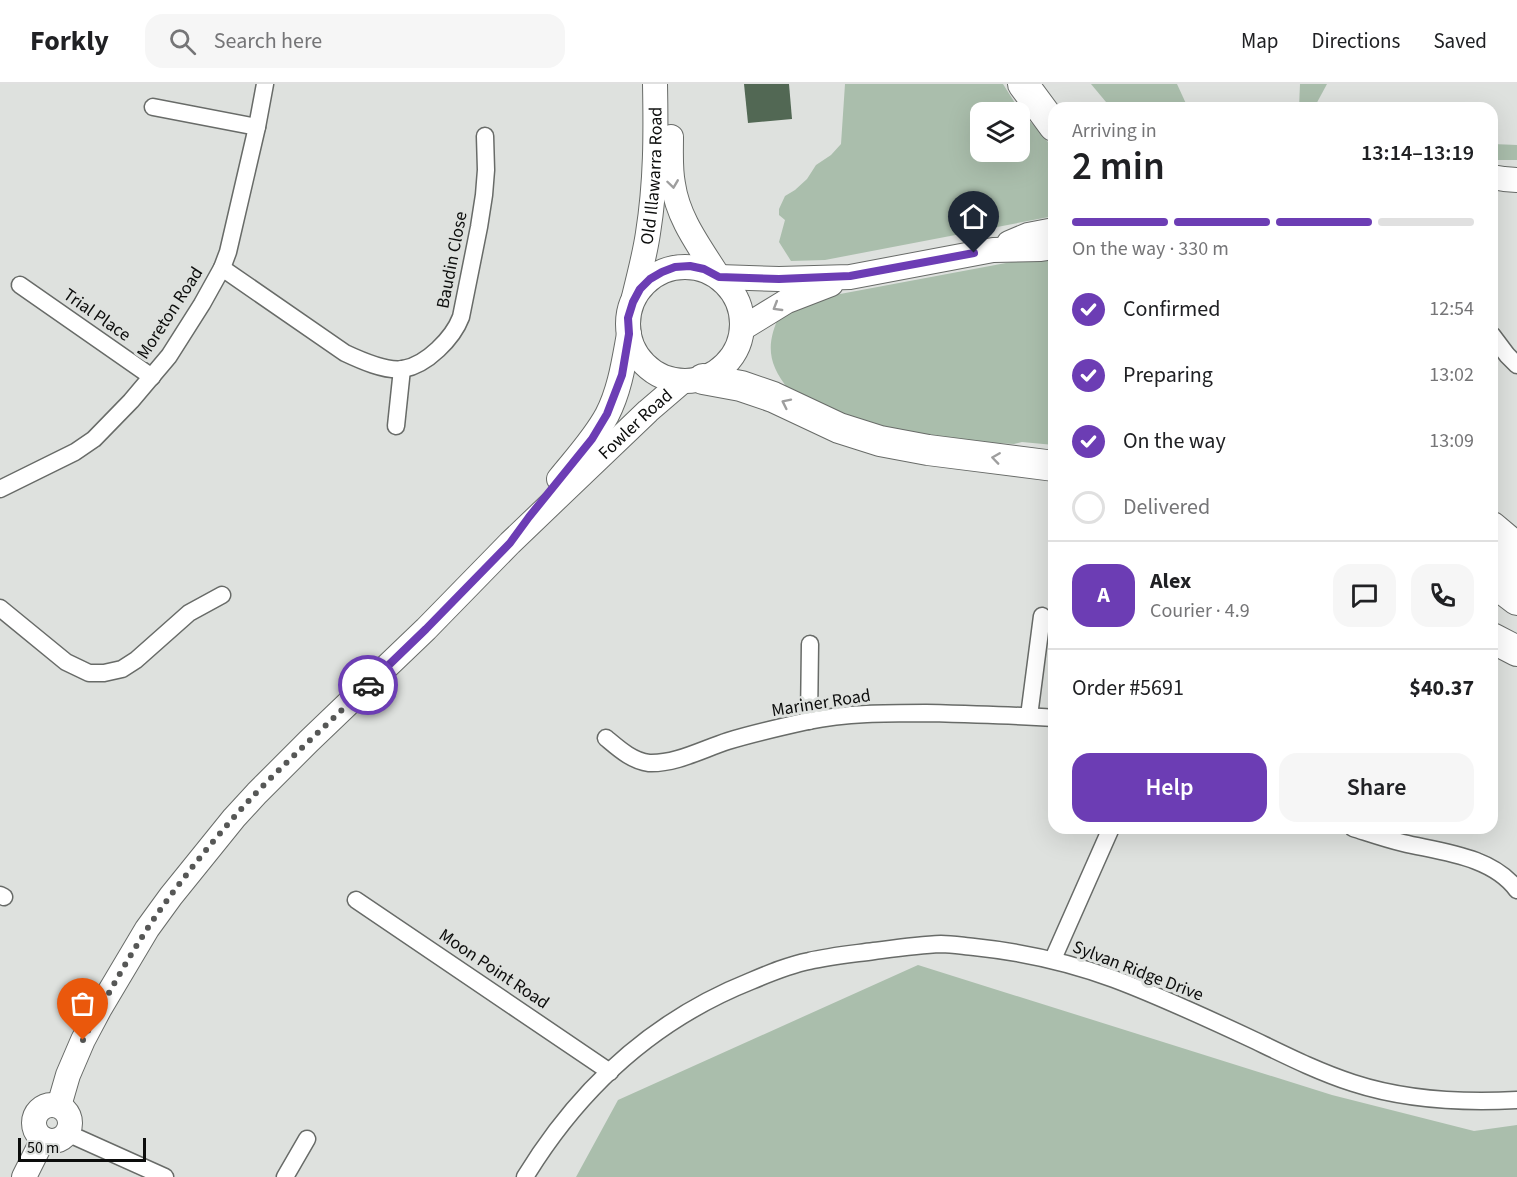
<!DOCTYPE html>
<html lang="en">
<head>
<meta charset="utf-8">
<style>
  body { margin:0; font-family:"Source Sans 3",sans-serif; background:#f6f6f6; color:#202124; height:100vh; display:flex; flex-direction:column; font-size:22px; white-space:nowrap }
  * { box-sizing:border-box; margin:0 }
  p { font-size:20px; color:#757577 }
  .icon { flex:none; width:33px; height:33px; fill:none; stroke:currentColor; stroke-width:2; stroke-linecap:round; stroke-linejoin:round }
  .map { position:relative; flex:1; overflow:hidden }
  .details { position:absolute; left:1048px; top:18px; width:450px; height:732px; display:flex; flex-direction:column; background:#fff; border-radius:18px; box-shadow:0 6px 24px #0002 }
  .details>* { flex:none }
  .buttons { position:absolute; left:970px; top:18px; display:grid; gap:12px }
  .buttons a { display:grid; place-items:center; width:60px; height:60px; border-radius:12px; background:#fff; box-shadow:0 6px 24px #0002; font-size:30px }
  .scale { position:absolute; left:18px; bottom:15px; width:128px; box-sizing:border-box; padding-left:6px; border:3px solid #0c0d0c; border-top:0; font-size:16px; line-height:21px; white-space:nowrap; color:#0c0d0c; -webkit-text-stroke:4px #dee1de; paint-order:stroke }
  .pin { position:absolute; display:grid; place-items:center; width:51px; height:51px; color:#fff; margin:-62px -26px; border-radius:50% 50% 50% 0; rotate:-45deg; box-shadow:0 0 6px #0007 }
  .pin .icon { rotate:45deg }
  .courier { position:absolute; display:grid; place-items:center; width:60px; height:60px; margin:-30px; border:4px solid #6c3db4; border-radius:50%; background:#fff; color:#222; box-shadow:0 2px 8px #0007 }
  .head em { font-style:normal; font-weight:600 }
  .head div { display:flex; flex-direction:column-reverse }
  .head { display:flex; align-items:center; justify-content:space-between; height:102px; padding:0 24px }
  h1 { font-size:39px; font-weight:600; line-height:45px }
  .bar { display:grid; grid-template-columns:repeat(4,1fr); gap:9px 6px; align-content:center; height:72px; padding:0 24px }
  .bar i { height:8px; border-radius:4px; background:#e0e0e0 }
  .bar .current { background:#6c3db4 }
  .bar p { grid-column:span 4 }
  .line { display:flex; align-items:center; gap:15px; padding:0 24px; border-top:2px solid #e0e0e0 }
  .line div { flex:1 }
  .round { display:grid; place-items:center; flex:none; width:63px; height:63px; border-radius:18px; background:#f6f6f6 }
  ol { padding:0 24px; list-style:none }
  li { display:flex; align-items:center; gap:18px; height:66px }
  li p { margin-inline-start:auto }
  li .icon { padding:6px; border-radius:50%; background:#6c3db4; color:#fff; stroke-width:4 }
  li:last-child { color:#757577 }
  li i { width:33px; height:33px; border:3px solid #e0e0e0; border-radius:50% }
  .action { display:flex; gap:12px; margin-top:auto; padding:12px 24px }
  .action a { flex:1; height:69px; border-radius:18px; background:#6c3db4; color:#fff; font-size:24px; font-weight:600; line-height:69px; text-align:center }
  .action a+a { background:#f6f6f6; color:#202124 }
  header { display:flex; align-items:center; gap:36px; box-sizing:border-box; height:84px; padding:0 30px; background:#fff; border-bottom:2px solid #e0e0e0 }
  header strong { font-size:28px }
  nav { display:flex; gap:33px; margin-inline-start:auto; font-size:21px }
  .search { width:420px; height:54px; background:#f6f6f6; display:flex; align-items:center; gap:15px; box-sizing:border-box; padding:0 21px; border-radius:18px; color:#757577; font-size:22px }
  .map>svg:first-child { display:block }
  .green { fill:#aabeac; fill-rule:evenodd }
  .building { fill:#526854 }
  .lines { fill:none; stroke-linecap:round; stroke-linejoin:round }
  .street-casing { stroke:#686b68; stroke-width:19 }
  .secondary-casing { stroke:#686b68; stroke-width:26 }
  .highway-casing { stroke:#686b68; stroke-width:32 }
  .street { stroke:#fff; stroke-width:16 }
  .secondary { stroke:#fff; stroke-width:24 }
  .highway { stroke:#fff; stroke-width:30 }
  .oneway { stroke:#9e9e9e }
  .done { stroke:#565756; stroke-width:6; stroke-dasharray:0 10.8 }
  .route { stroke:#6c3db4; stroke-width:8 }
  .labels { text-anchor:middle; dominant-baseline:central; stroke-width:6; stroke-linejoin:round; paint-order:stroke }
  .street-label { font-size:18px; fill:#0c0d0c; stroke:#dee1de }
</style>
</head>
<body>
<header>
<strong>Forkly</strong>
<div class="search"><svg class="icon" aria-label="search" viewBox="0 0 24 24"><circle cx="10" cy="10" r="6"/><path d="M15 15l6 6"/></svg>Search here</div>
<nav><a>Map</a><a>Directions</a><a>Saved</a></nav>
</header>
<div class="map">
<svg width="1517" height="1093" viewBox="0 0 1517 1093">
  <rect width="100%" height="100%" fill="#dee1de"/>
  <g class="green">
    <path d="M845 0H1003L1020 27 1043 51 1054 67V132L825 176 791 177 779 158 785 136 779 131V125L785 112 795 106 807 95 816 81 831 71 841 60ZM981 28H1020V68H981Z"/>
    <polygon points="1091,0 1177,0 1188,24 1111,24"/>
    <polygon points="1300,0 1327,0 1314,24 1299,24"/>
    <polygon points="1493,60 1517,61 1517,76 1493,76"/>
    <path d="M1054 170V361L1022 358 1014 360 995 359 871 344 789 306C767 279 766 260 780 230L824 213Z"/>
    <polygon points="918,881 1332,1011 1474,1047 1517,1041 1517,1093 576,1093 618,1016"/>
  </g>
  <polygon class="building" points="744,0 789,0 792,35 748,39"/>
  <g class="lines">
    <defs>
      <g id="street">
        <polyline points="153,23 257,43"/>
        <path d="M222 184 345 269C360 276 386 288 403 285 427 281 453 254 461 233L479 143 484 111 486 86 485 52"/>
        <polyline points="20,201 152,293"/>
        <polyline points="1492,251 1507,271 1517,281"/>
        <polyline points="396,342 402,285"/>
        <polyline points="0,405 75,368 94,355 131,317 169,272 202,220 222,184 228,168 257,43 265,0"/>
        <polyline points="0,524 66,578 89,589 104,589 122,585 136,576 189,529 222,511"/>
        <polyline points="1029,632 1042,532"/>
        <polyline points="809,637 810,560"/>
        <path d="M606 654C618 664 632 677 649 679 676 680 703 665 728 657 754 649 781 643 808 637 846 629 887 629 926 629 969 630 1012 631 1054 634"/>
        <path d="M1353 744C1369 749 1386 755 1403 759 1441 768 1492 772 1517 806"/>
        <polyline points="0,811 4,813"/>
        <polyline points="356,816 610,988"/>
        <polyline points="1053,875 1111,744"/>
        <polyline points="67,1049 165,1093"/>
        <polyline points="285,1093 307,1055"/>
        <path d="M525 1093C580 1003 653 936 751 897 770 889 789 881 809 877 830 872 852 870 874 867 897 864 918 861 941 860 952 860 963 862 974 863 1022 868 1068 878 1114 895 1162 913 1209 935 1256 957 1287 972 1319 988 1353 999 1405 1016 1462 1019 1517 1016"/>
      </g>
      <g id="secondary">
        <path d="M671 53C671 69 670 85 673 100 678 135 700 163 718 192"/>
        <polyline points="1492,93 1504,95 1517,96"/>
        <polyline points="1009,159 1028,151 1054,146"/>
        <circle cx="685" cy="240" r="57"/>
        <polyline points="719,193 779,195 850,193 993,166 1041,165 1054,163"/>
        <path id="s1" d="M634 213C639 192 645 170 648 149 656 99 656 50 655 0"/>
        <polyline points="743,244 787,217 831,200"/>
        <path d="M559 395C575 375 594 355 607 331 620 306 624 277 629 250"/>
        <circle cx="52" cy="1039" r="18"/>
        <path id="s2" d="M59 1022 68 991 83 956 100 924 147 845 171 812 234 734 257 709 309 657 426 545 510 459 648 327 683 297"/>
        <polyline points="24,1093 43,1055"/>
      </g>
      <g id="highway">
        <polyline points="1023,0 1054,42"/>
        <polyline points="703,295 741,302 773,313 839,344 880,357 928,366 1054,382"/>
        <polyline points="1492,443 1517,464"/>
        <polyline points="1492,470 1517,489"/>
        <polyline points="1492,497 1517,516"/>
        <polyline points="1492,554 1517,567"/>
      </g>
    </defs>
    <use href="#street" class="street-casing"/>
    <use href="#secondary" class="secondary-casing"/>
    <use href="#highway" class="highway-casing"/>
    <use href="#street" class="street"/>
    <use href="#secondary" class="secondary"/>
    <use href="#highway" class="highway"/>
  </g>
  <defs><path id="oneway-chevron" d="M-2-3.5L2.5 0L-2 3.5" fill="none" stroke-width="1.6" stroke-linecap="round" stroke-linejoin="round" transform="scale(1.5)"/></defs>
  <g class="oneway">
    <use href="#oneway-chevron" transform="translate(673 100) rotate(82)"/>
    <use href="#oneway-chevron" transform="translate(777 223) rotate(149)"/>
    <use href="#oneway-chevron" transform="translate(786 319) rotate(-154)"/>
    <use href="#oneway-chevron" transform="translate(996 374) rotate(-172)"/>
  </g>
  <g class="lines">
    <path class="done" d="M83 956C110 907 137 856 171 811 197 776 226 741 256 709 292 672 331 637 368 601"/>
    <polyline class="route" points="368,601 426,545 510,459 529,433 592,355 607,330 622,291 629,250 628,234 633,218 640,205 650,195 662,188 675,183 690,182 704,185 719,193 779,195 850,192 974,169"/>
  </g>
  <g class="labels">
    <g class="street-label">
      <text stroke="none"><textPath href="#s1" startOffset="123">Old Illawarra Road</textPath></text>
      <text transform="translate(452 176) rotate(-79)">Baudin Close</text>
      <text transform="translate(170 229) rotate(-57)">Moreton Road</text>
      <text transform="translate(97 231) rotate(35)">Trial Place</text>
      <text stroke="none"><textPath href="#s2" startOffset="902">Fowler Road</textPath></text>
      <text transform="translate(821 619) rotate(-9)">Mariner Road</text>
      <text transform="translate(494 885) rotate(34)">Moon Point Road</text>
      <text transform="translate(1138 887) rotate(21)">Sylvan Ridge Drive</text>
    </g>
  </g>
</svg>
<div class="buttons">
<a><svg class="icon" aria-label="layers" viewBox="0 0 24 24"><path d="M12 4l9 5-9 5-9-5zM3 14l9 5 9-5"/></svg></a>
</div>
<div class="scale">50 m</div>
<div class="pin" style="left:83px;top:956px;background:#ea580c"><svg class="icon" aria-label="bag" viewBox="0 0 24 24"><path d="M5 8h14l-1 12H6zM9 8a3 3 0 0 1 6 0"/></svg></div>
<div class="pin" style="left:974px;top:169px;background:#1f2937"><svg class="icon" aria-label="home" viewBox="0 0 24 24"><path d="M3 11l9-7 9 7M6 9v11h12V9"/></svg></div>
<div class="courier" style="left:368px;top:601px"><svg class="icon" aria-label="car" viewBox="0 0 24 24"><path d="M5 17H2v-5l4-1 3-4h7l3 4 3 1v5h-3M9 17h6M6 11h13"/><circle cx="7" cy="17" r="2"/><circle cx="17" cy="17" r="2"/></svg></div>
<section class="details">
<div class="head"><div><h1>2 min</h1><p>Arriving in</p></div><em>13:14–13:19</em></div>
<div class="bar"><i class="current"></i><i class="current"></i><i class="current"></i><i></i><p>On the way · 330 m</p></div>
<ol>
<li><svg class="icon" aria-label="check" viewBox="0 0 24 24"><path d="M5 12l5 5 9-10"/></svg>Confirmed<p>12:54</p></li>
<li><svg class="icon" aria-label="check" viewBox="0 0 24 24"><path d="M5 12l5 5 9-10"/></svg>Preparing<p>13:02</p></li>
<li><svg class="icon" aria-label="check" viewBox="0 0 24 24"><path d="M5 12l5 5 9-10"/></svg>On the way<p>13:09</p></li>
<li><i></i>Delivered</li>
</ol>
<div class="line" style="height:108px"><b class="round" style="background:#6c3db4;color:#fff">A</b><div><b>Alex</b><p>Courier · 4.9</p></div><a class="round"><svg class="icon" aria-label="chat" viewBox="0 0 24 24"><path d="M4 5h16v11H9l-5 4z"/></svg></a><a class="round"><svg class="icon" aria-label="phone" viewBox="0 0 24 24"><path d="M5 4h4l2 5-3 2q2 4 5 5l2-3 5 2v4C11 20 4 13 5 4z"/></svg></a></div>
<div class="line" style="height:78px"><div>Order #5691</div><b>$40.37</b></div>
<div class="action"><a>Help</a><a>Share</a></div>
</section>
</div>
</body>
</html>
